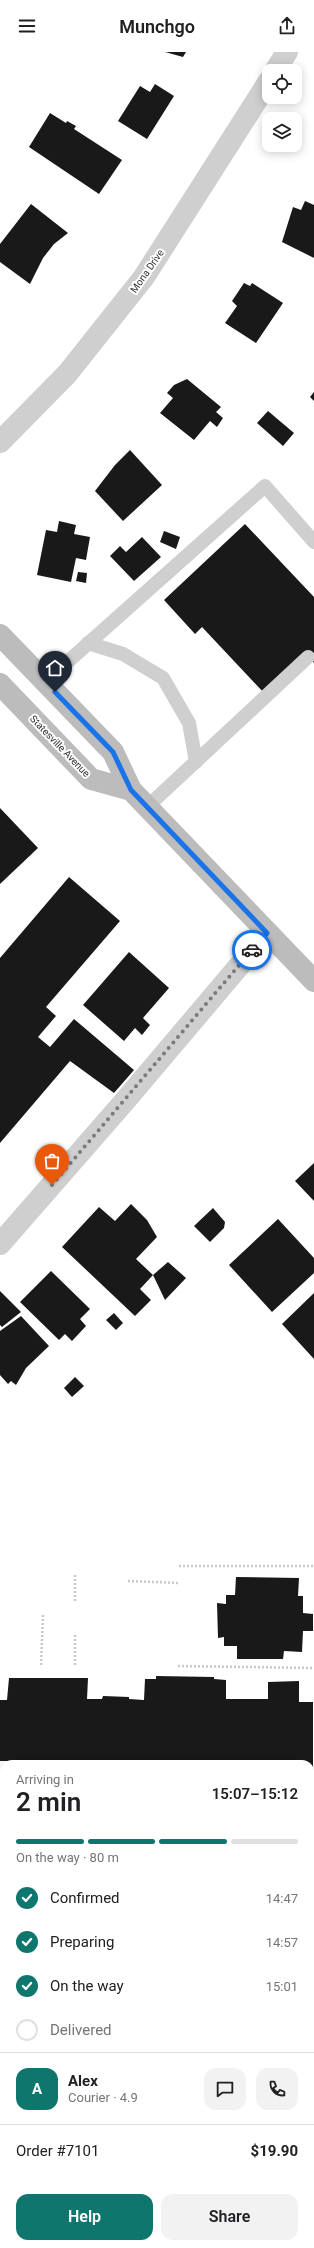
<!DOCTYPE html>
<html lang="en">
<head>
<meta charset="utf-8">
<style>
  body { margin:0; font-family:Roboto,sans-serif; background:#f2f2f2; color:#202124; height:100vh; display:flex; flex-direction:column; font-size:15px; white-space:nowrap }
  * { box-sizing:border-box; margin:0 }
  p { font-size:13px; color:#757577 }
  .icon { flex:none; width:22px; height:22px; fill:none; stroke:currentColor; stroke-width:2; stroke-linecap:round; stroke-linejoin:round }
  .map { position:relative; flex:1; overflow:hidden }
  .sheet { position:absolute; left:0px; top:1708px; width:314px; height:488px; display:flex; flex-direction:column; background:#fff; border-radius:12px 12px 0 0; box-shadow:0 2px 10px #0003 }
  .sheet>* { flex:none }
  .buttons { position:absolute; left:262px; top:12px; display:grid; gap:8px }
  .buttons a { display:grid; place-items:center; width:40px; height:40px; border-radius:8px; background:#fff; box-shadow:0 2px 10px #0003; font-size:20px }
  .pin { position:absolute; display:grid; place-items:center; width:34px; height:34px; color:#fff; margin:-41px -17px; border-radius:50% 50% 50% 0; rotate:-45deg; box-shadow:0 0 4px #0007 }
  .pin .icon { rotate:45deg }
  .courier { position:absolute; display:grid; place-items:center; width:40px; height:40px; margin:-20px; border:3px solid #1a73e8; border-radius:50%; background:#fff; color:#222; box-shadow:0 1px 5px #0007 }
  .headline em { font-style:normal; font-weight:600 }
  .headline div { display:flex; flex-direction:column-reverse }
  .headline { display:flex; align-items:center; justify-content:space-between; height:68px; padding:0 16px }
  h1 { font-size:26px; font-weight:600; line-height:30px }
  .bar { display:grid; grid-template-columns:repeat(4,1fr); gap:6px 4px; align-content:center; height:48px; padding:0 16px }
  .bar i { height:5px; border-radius:3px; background:#e0e0e0 }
  .bar .active { background:#0f766e }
  .bar p { grid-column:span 4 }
  .line { display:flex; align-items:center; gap:10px; padding:0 16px; border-top:1px solid #e0e0e0 }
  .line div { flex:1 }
  .round { display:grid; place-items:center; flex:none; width:42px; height:42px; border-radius:12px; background:#f2f2f2 }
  ol { padding:0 16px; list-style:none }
  li { display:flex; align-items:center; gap:12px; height:44px }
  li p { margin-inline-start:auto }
  li .icon { padding:4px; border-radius:50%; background:#0f766e; color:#fff; stroke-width:4 }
  li:last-child { color:#757577 }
  li i { width:22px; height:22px; border:2px solid #e0e0e0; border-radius:50% }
  .action { display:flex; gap:8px; margin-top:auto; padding:8px 16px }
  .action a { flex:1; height:46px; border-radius:12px; background:#0f766e; color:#fff; font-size:16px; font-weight:600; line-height:46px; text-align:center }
  .action a+a { background:#f2f2f2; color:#202124 }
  header { display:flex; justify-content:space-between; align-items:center; height:52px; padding:0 16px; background:#fff; font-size:18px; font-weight:600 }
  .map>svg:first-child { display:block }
  .green { fill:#e4eadf }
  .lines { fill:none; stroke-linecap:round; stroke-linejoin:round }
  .stream { stroke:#d0dfea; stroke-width:9 }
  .building { fill:#191919 }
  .path { stroke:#c9c9c9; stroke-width:2.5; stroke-dasharray:2 2; stroke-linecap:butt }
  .service { stroke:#cfcfcf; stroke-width:14 }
  .minor { stroke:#cfcfcf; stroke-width:22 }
  .secondary { stroke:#bcbcbc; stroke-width:22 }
  .done { stroke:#7a7a7a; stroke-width:4; stroke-dasharray:0 7.2 }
  .route { stroke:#1a73e8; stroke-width:5 }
  .labels { text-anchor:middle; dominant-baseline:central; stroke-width:4; stroke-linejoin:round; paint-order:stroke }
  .street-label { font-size:10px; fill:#323232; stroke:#fff }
</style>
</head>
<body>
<header><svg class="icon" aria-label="menu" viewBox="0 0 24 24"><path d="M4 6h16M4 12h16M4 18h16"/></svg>Munchgo<svg class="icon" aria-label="share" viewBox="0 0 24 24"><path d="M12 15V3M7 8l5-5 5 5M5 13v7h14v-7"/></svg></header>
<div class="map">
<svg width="314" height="2196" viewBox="0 0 314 2196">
  <rect width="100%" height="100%" fill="#fff"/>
  <g class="green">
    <polygon points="310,1871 314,1871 314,2082 310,2079"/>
    <polygon points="4,1885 4,2192 14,2192 9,2196 0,2196 0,1887"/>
  </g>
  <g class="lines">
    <g class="stream">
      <polyline points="310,1908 314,1910"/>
      <polyline points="0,1924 4,1918"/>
      <polyline points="0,1931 4,1936"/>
      <polyline points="0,1954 4,1948"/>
      <polyline points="0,1991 4,1997"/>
      <polyline points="0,2074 4,2065"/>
    </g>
  </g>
  <g class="building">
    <polygon points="165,0 186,0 183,5"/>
    <polygon points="155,32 174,44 147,87 118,69 140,34 150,40"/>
    <polygon points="50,61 66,71 67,69 76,74 74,77 122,108 99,142 29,95"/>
    <polygon points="305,149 314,153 314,206 282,190 293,155 301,158"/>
    <polygon points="31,152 68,181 54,192 43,206 30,232 0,210 0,192"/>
    <polygon points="244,231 250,234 252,231 283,251 256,291 225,271 237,254 232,249"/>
    <polygon points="187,327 221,355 216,360 223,366 217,375 210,369 194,388 160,361 173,346 167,341 174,333"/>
    <polygon points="314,340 314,349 310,345"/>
    <polygon points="268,359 294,381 283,394 257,371"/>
    <polygon points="130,398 162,433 123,469 95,439 115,413"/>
    <polygon points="59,469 76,473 74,482 90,485 86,508 76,506 71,530 37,523 46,478 57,480"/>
    <polygon points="245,472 314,545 314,611 306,602 264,641 202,575 195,582 164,548"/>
    <polygon points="164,479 180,485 176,497 160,490"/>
    <polygon points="142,485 161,505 134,529 110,504 120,494 126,500"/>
    <polygon points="78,520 87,521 86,531 76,529"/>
    <polygon points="0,756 38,796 0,832"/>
    <polygon points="69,825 120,869 46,955 56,964 38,985 50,995 74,967 134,1018 114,1041 70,1009 0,1091 0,906"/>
    <polygon points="129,900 169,936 143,966 150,973 142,983 135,976 124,989 83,953"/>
    <polygon points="314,1111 314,1149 295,1129"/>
    <polygon points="131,1152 147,1168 157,1185 136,1207 153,1223 168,1210 186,1226 165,1248 153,1223 140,1237 151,1248 135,1264 62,1195 99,1155 115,1169"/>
    <polygon points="213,1156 225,1170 224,1176 210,1190 194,1174"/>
    <polygon points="278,1167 314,1206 314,1221 272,1260 229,1213"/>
    <polygon points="51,1219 90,1257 80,1267 86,1274 72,1289 65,1282 59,1288 20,1250"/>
    <polygon points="0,1239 21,1260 2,1275 0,1273"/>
    <polygon points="314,1241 314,1307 282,1272"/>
    <polygon points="114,1261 123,1271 116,1278 106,1268"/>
    <polygon points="21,1264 49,1294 26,1316 16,1333 11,1329 8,1332 0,1323 0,1279"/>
    <polygon points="75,1325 84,1334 72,1345 64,1336"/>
    <polygon points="236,1525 299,1526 298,1544 303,1544 303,1561 313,1562 313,1579 303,1579 302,1600 284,1599 283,1607 237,1607 237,1594 224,1594 224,1585 218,1586 217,1551 226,1552 226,1543 235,1543"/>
    <polygon points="156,1624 214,1625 214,1627 226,1628 226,1647 268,1647 268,1630 299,1629 299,1650 313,1650 313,1718 310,1718 310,1712 102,1712 102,1710 87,1710 87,1712 7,1712 7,1709 0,1709 0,1648 7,1648 9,1626 88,1626 87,1647 102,1647 103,1644 129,1645 129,1647 144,1648 145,1627 156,1627"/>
  </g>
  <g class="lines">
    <g class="path">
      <polyline points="179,1514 314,1514"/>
      <polyline points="75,1523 75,1549"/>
      <polyline points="128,1529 179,1531"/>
      <polyline points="41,1613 43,1563"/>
      <polyline points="75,1613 75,1582"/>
      <polyline points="178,1614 314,1616"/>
    </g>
    <g class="service">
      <polyline points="88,591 123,602 163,626 189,671 196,710"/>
      <polyline points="45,630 265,434 314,490"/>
      <polyline points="147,755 308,605"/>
    </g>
    <g class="minor">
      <polyline points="275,19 287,0"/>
      <polyline points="0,390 67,322 144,225 269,29"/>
      <polyline points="0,1192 124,1050 267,881"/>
      <polyline points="310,1780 314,1780"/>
      <polyline points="0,1781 4,1781"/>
    </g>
    <g class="secondary">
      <polyline points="0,583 113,700 131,738 314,929"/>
      <polyline points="0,632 91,727 131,738"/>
    </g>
  </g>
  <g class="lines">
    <polyline class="done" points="52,1133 252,898"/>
    <polyline class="route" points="55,640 113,700 131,738 267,881 252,898"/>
  </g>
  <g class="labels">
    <g class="street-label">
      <text transform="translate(147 219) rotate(-55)">Mona Drive</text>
      <text transform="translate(60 694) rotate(46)">Statesville Avenue</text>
    </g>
  </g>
</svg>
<div class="buttons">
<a><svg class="icon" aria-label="locate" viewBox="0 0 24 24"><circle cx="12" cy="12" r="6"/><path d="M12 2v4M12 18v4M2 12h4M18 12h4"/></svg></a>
<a><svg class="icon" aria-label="layers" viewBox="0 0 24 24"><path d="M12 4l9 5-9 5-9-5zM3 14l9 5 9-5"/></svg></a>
</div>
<div class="pin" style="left:52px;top:1133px;background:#ea580c"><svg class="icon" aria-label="bag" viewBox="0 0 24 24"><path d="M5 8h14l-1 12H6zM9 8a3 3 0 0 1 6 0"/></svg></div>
<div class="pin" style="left:55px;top:640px;background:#1f2937"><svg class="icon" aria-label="home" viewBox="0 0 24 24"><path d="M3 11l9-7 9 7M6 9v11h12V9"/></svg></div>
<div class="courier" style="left:252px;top:898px"><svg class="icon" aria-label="car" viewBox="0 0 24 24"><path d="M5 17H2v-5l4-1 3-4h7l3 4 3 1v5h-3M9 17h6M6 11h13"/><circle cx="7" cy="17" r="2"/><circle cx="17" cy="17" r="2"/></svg></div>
<section class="sheet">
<div class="headline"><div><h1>2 min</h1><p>Arriving in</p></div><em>15:07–15:12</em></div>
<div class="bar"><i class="active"></i><i class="active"></i><i class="active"></i><i></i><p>On the way · 80 m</p></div>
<ol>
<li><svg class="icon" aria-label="check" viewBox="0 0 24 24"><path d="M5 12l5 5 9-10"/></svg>Confirmed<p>14:47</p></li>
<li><svg class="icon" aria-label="check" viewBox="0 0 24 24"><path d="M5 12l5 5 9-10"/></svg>Preparing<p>14:57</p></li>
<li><svg class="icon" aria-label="check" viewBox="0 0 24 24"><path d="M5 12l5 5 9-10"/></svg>On the way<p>15:01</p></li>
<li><i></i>Delivered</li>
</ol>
<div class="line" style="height:72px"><b class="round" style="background:#0f766e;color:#fff">A</b><div><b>Alex</b><p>Courier · 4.9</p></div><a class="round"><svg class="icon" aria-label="chat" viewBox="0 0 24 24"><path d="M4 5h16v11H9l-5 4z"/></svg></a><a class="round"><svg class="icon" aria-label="phone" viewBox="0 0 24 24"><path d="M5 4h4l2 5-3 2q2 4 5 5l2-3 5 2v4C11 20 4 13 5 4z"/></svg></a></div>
<div class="line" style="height:52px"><div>Order #7101</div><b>$19.90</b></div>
<div class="action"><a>Help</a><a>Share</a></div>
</section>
</div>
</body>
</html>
